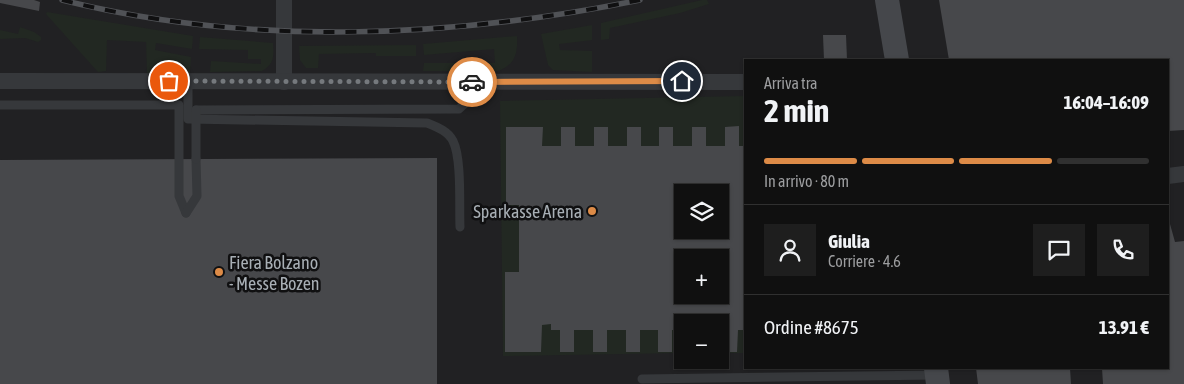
<!DOCTYPE html>
<html lang="it">
<head>
<meta charset="utf-8">
<style>
  body { margin:0; font-family:"Asap Condensed",sans-serif; background:#1e1e1e; color:#f1f3f6; height:100vh; display:flex; flex-direction:column; font-size:19px; white-space:nowrap }
  * { box-sizing:border-box; margin:0 }
  p { font-size:16px; color:#9c9d9f }
  .icon { flex:none; width:28px; height:28px; fill:none; stroke:currentColor; stroke-width:2; stroke-linecap:round; stroke-linejoin:round }
  .map { position:relative; flex:1; overflow:hidden }
  .side { position:absolute; left:744px; top:59px; width:425px; height:310px; display:flex; flex-direction:column; background:#101010; border-radius:0px; box-shadow:0 1px 4px #0004,0 0 0 1px #303030 }
  .side>* { flex:none }
  .fabs { position:absolute; left:674px; top:184px; display:grid; gap:10px }
  .fabs a { display:grid; place-items:center; width:55px; height:55px; border-radius:0px; background:#101010; box-shadow:0 1px 4px #0004,0 0 0 1px #303030; font-size:25px }
  .pin { position:absolute; display:grid; place-items:center; width:42px; height:42px; color:#fff; margin:-21px; border:2px solid #fff; border-radius:50%; box-shadow:0 1px 5px #0007 }
  .courier { position:absolute; display:grid; place-items:center; width:50px; height:50px; margin:-25px; border:4px solid #dd8b47; border-radius:50%; background:#fff; color:#222; box-shadow:0 1px 6px #0007 }
  .headline em { font-style:normal; font-weight:700 }
  .headline div { display:flex; flex-direction:column-reverse }
  .headline { display:flex; align-items:center; justify-content:space-between; height:85px; padding:0 20px }
  h1 { font-size:32px; font-weight:700; line-height:38px }
  .bar { display:grid; grid-template-columns:repeat(4,1fr); gap:8px 5px; align-content:center; height:60px; padding:0 20px }
  .bar i { height:6px; border-radius:4px; background:#303030 }
  .bar .active { background:#dd8b47 }
  .bar p { grid-column:span 4 }
  .line { display:flex; align-items:center; gap:12px; padding:0 20px; border-top:1px solid #303030 }
  .line div { flex:1 }
  .round { display:grid; place-items:center; flex:none; width:52px; height:52px; border-radius:0px; background:#1e1e1e }
  .map>svg:first-child { display:block }
  .built { fill:#212123; fill-rule:evenodd }
  .green { fill:#222822; fill-rule:evenodd }
  .building { fill:#47484b; fill-rule:evenodd }
  .lines { fill:none; stroke-linecap:round; stroke-linejoin:round }
  .service { stroke:#36383b; stroke-width:9 }
  .minor { stroke:#36383b; stroke-width:16 }
  .secondary { stroke:#45474b; stroke-width:24 }
  .rail-casing { stroke:#505256; stroke-width:5.5 }
  .rail { stroke:#101011; stroke-width:4; stroke-dasharray:11; stroke-linecap:butt }
  .service-bridge { stroke:#36383b; stroke-width:9 }
  .done { stroke:#75797d; stroke-width:5; stroke-dasharray:0 9 }
  .route { stroke:#dd8b47; stroke-width:6 }
  .poi-dot { fill:#dd8b47; stroke:#101011; stroke-width:2 }
  .labels { text-anchor:middle; dominant-baseline:central; stroke-width:5; stroke-linejoin:round; paint-order:stroke }
  .poi-label { font-size:18px; fill:#a8afb5; stroke:#101011; text-anchor:end }
</style>
</head>
<body>
<div class="map">
<svg width="1184" height="384" viewBox="0 0 1184 384">
  <rect width="100%" height="100%" fill="#151516"/>
  <path class="built" d="M0 0H1184V384H0ZM745 60H1168V368H745ZM682 192H720V230H682ZM682 258H720V295H682ZM682 322H720V360H682Z"/>
  <g class="green">
    <polygon points="702,0 707,0 709,4 680,13 610,28 609,39 601,40 601,23"/>
    <polygon points="47,12 193,36 192,49 156,43 155,50 191,57 190,73 147,73 146,42 107,40 106,71 98,72 46,14"/>
    <polygon points="592,25 592,40 559,44 560,50 592,51 592,72 553,70 548,65 541,34"/>
    <polygon points="20,27 34,32 41,37 41,40 38,42 25,38 0,39 0,30 18,34"/>
    <path d="M517 36C518 53 515 65 498 71H423L424 63H495L494 49 424 55 423 44Z"/>
    <path d="M200 37 273 43C274 57 274 64 262 71L210 72 211 61 261 64V59H248V50L199 49Z"/>
    <polygon points="416,45 416,56 376,56 376,53 319,54 318,68 306,68 300,60 299,46"/>
    <path d="M745 96V353H720V322H682V353L503 356 500 101ZM682 192H720V230H682ZM682 258H720V295H682Z"/>
  </g>
  <g class="building">
    <polygon points="0,0 34,0 40,2 39,11 0,3"/>
    <polygon points="939,0 1184,0 1184,130 1168,131 1168,60 949,60"/>
    <polygon points="823,35 846,35 847,60 824,60"/>
    <path d="M739 126V146H745V330H738L737 352H724V330H720V322H682V330H672V352H658V330H640V352H626V330H607V352H593V330H574V352H560V330H551V324L542 325 541 352H505V272H519V205H506V127H543L542 146H561V127H575V146H594V127H608V146H627V127H641V146H659V127H673V146H692V127H706V146H725V127ZM682 192H720V230H682ZM682 258H720V295H682Z"/>
    <polygon points="437,158 437,384 0,384 0,160"/>
    <polygon points="1168,224 1170,224 1175,242 1184,241 1184,384 1103,384 1102,368 1168,368"/>
    <polygon points="976,368 1070,368 1071,384 978,384"/>
  </g>
  <g class="lines">
    <g class="service">
      <path d="M188 81V119L427 123C437 127 448 131 453 141 462 159 459 206 460 227"/>
      <polyline points="0,105 179,105 179,196 186,213"/>
      <polyline points="196,110 459,109 488,82"/>
      <polyline points="186,213 197,196 196,159"/>
      <polyline points="642,379 937,375"/>
    </g>
    <g class="minor">
      <polyline points="284,0 284,82"/>
      <polyline points="0,81 745,82"/>
      <polyline points="1168,176 1184,174"/>
    </g>
    <g class="secondary">
      <polyline points="887,0 897,60"/>
      <polyline points="936,368 938,384"/>
    </g>
    <defs>
      <path id="rail" d="M62 0C250 47 452 38 640 0"/>
    </defs>
    <use href="#rail" class="rail-casing"/>
    <use href="#rail" class="rail"/>
    <polyline class="service-bridge" points="196,110 196,159"/>
  </g>
  <g class="lines">
    <polyline class="done" points="169,81 472,82"/>
    <polyline class="route" points="472,82 682,81"/>
  </g>
  <g class="poi-dot">
    <circle cx="592" cy="211" r="5"/>
    <circle cx="219" cy="272" r="5"/>
  </g>
  <g class="labels">
    <g class="poi-label">
      <text x="582" y="211">Sparkasse Arena</text>
      <text x="229" y="262" text-anchor="start">Fiera Bolzano<tspan x="229" dy="21">- Messe Bozen</tspan></text>
    </g>
  </g>
</svg>
<div class="fabs">
<a><svg class="icon" aria-label="layers" viewBox="0 0 24 24"><path d="M12 4l9 5-9 5-9-5zM3 14l9 5 9-5"/></svg></a>
<a>+</a>
<a>−</a>
</div>
<div class="pin" style="left:169px;top:81px;background:#ea580c"><svg class="icon" aria-label="bag" viewBox="0 0 24 24"><path d="M5 8h14l-1 12H6zM9 8a3 3 0 0 1 6 0"/></svg></div>
<div class="pin" style="left:682px;top:81px;background:#1f2937"><svg class="icon" aria-label="home" viewBox="0 0 24 24"><path d="M3 11l9-7 9 7M6 9v11h12V9"/></svg></div>
<div class="courier" style="left:472px;top:82px"><svg class="icon" aria-label="car" viewBox="0 0 24 24"><path d="M5 17H2v-5l4-1 3-4h7l3 4 3 1v5h-3M9 17h6M6 11h13"/><circle cx="7" cy="17" r="2"/><circle cx="17" cy="17" r="2"/></svg></div>
<section class="side">
<div class="headline"><div><h1>2 min</h1><p>Arriva tra</p></div><em>16:04–16:09</em></div>
<div class="bar"><i class="active"></i><i class="active"></i><i class="active"></i><i></i><p>In arrivo · 80 m</p></div>
<div class="line" style="height:90px"><a class="round"><svg class="icon" aria-label="person" viewBox="0 0 24 24"><circle cx="12" cy="8" r="4"/><path d="M4 21q1-7 8-7t8 7"/></svg></a><div><b>Giulia</b><p>Corriere · 4.6</p></div><a class="round"><svg class="icon" aria-label="chat" viewBox="0 0 24 24"><path d="M4 5h16v11H9l-5 4z"/></svg></a><a class="round"><svg class="icon" aria-label="phone" viewBox="0 0 24 24"><path d="M5 4h4l2 5-3 2q2 4 5 5l2-3 5 2v4C11 20 4 13 5 4z"/></svg></a></div>
<div class="line" style="height:65px"><div>Ordine #8675</div><b>13.91 €</b></div>
</section>
</div>
</body>
</html>
